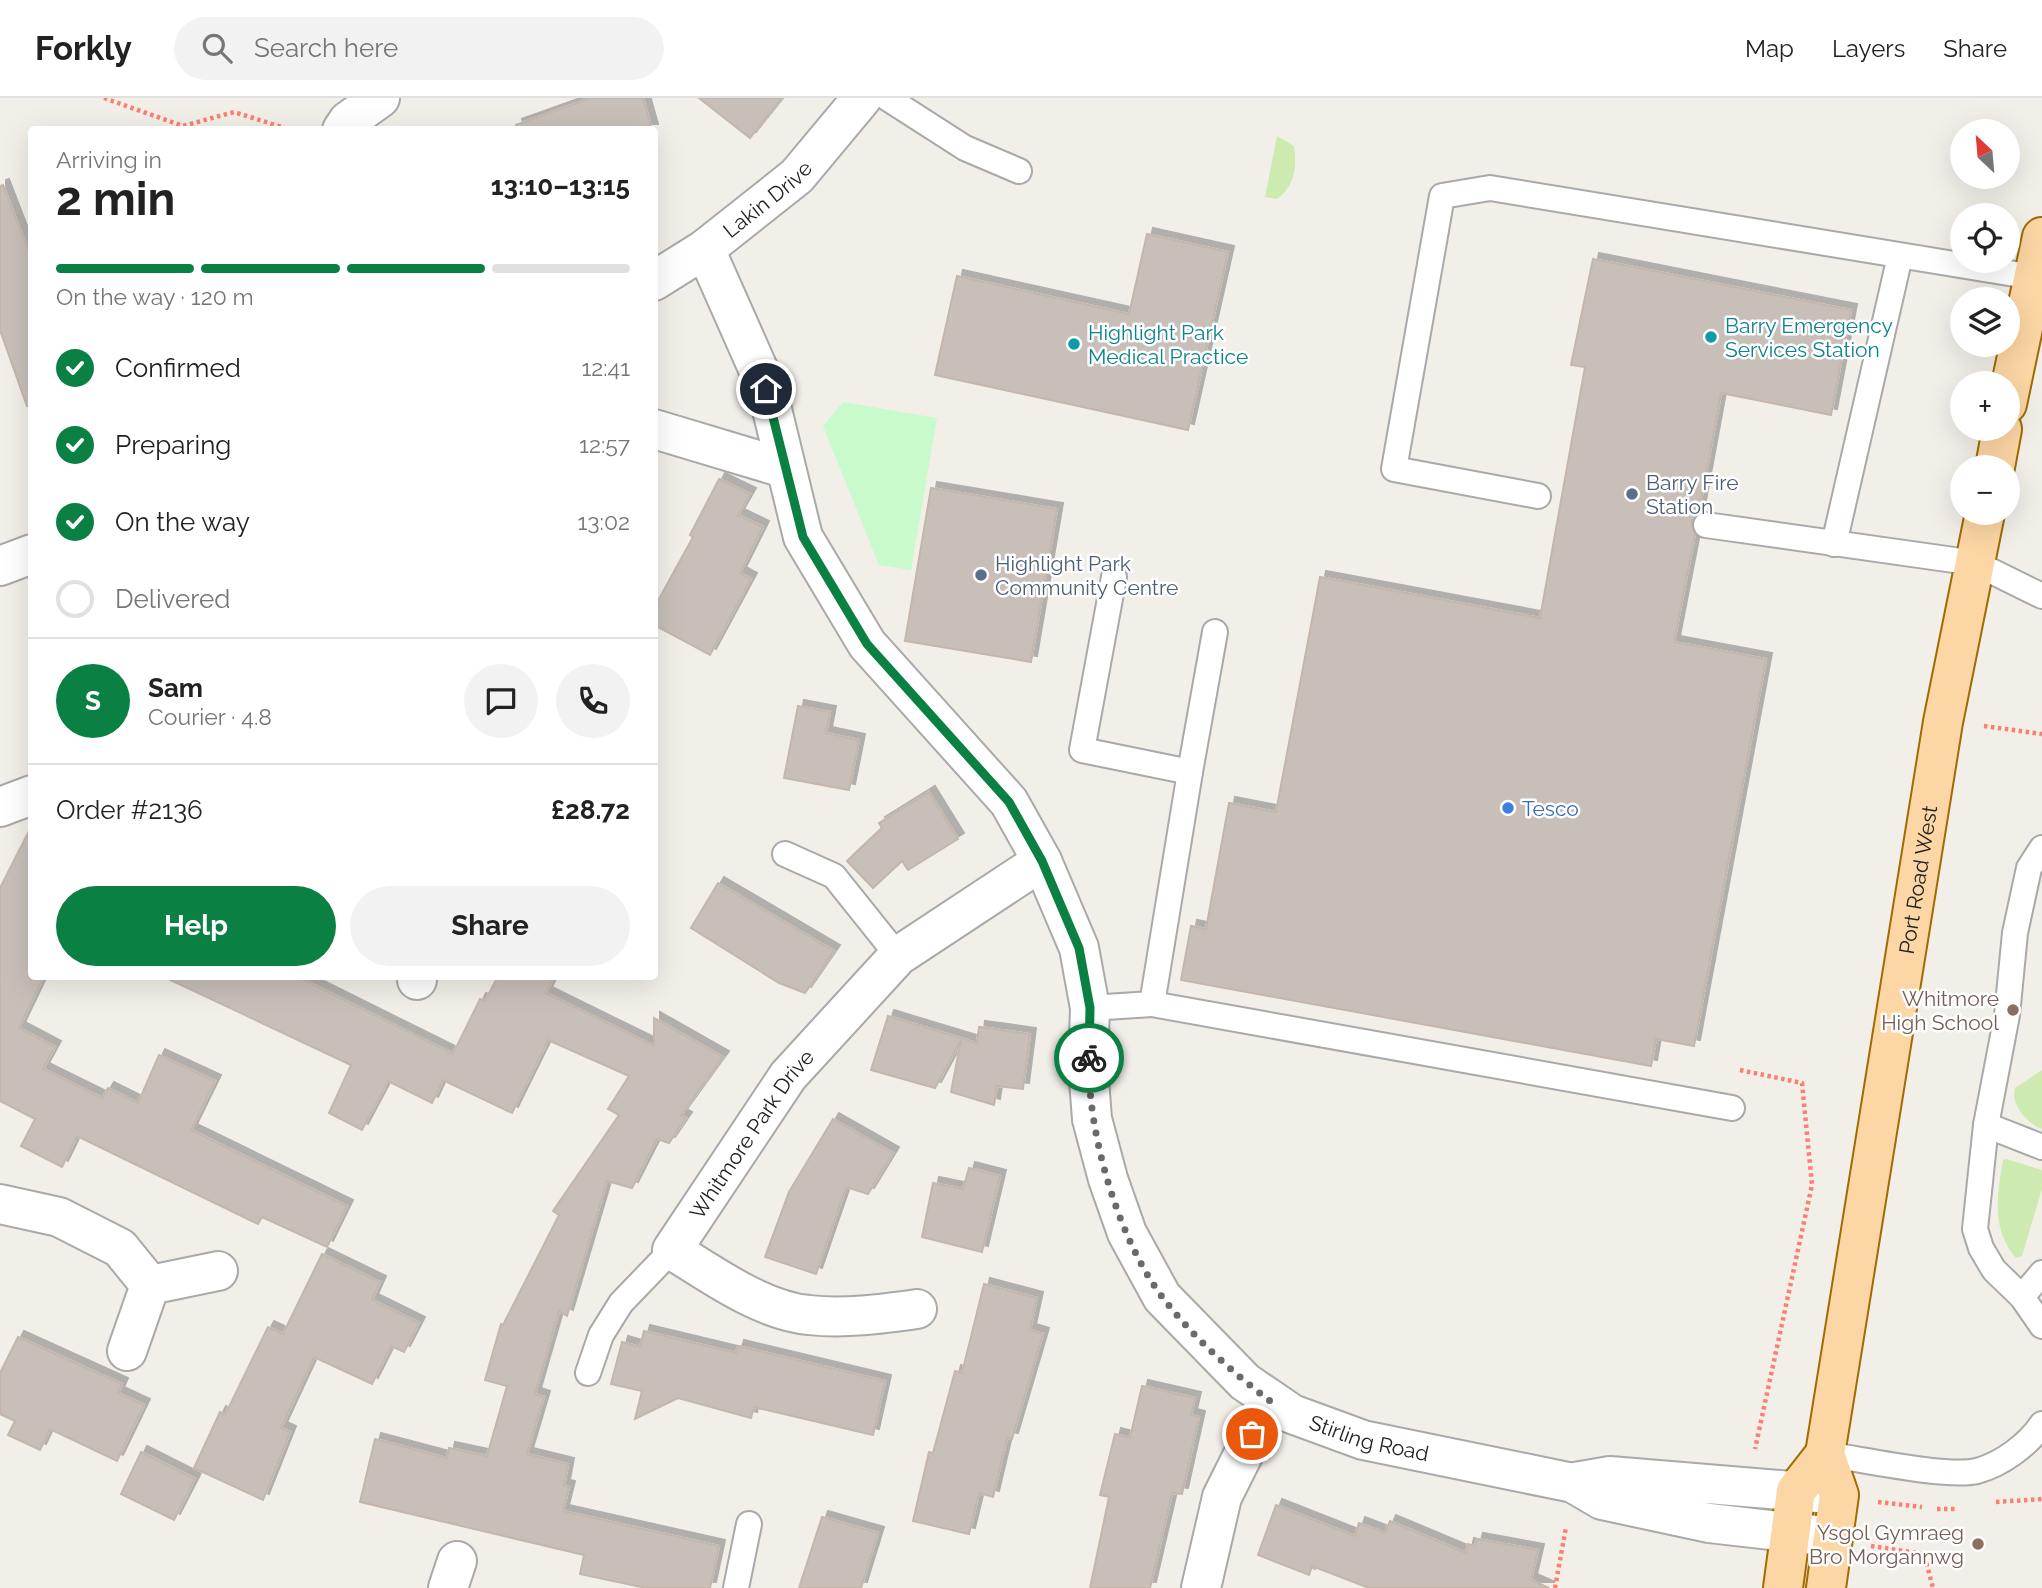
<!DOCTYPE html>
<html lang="en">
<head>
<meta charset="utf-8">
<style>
  body { margin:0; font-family:Raleway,sans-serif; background:#f2f2f2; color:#222; height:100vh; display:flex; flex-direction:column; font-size:26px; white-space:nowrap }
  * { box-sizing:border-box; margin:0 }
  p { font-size:23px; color:#767676 }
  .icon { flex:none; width:38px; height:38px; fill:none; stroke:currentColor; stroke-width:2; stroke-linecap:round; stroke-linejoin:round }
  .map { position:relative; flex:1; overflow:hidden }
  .side { position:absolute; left:28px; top:28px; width:630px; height:854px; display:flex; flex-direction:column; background:#fff; border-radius:7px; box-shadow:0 7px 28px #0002 }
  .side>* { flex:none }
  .needle { width:46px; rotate:334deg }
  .tools { position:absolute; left:1950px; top:21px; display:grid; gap:14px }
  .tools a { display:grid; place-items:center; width:70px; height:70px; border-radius:50%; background:#fff; box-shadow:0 7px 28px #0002; font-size:35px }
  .pin { position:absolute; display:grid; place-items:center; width:60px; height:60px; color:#fff; margin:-30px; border:4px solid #fff; border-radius:50%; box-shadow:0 2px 7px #0007 }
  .courier { position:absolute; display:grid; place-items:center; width:70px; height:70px; margin:-35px; border:5px solid #0b8043; border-radius:50%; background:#fff; color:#222; box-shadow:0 2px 9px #0007 }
  .head em { font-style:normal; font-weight:700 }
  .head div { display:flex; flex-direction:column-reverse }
  .head { display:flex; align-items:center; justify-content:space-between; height:119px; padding:0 28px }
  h1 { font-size:46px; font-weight:700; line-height:52px }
  .bar { display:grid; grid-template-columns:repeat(4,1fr); gap:10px 7px; align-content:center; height:84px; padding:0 28px }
  .bar i { height:9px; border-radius:5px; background:#e0e0e0 }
  .bar .selected { background:#0b8043 }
  .bar p { grid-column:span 4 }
  .line { display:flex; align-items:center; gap:18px; padding:0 28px; border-top:2px solid #e0e0e0 }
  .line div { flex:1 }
  .round { display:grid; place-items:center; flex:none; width:74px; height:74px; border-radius:37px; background:#f2f2f2 }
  ol { padding:0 28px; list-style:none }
  li { display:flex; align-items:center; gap:21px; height:77px }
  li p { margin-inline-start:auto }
  li .icon { padding:7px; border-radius:50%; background:#0b8043; color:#fff; stroke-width:4 }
  li:last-child { color:#767676 }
  li i { width:38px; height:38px; border:4px solid #e0e0e0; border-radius:50% }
  .action { display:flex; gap:14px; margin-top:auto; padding:14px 28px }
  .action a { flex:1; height:80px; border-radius:42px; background:#0b8043; color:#fff; font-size:28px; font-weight:700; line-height:80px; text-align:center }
  .action a+a { background:#f2f2f2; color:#222 }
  header { display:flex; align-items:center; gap:42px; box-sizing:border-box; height:98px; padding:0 35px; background:#fff; border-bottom:2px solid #e0e0e0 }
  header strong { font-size:33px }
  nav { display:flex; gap:38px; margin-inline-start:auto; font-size:24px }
  .search { width:490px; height:63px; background:#f2f2f2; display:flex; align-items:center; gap:18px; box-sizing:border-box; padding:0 24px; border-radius:38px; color:#767676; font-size:26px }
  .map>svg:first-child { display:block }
  .grass { fill:#cdebb0 }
  .park { fill:#c8facc }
  .building { fill:#c7bfb8; stroke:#c4b6ab; stroke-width:2; filter:url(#shadow) }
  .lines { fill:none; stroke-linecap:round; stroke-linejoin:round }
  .service-casing { stroke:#a9a9a9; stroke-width:28 }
  .minor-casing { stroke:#a9a9a9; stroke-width:42 }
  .primary-casing { stroke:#a06b00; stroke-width:42 }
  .path { stroke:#fa8072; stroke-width:4.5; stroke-dasharray:3.5 3.5; stroke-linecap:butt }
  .service { stroke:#fff; stroke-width:24 }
  .minor { stroke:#fff; stroke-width:38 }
  .primary { stroke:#fcd6a4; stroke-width:38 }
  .done { stroke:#6b6a68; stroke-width:7; stroke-dasharray:0 12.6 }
  .route { stroke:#0b8043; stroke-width:9 }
  .culture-dot { fill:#0f9aa8; stroke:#fff; stroke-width:2.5 }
  .service-dot { fill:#5c6f8a; stroke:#fff; stroke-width:2.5 }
  .shop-dot { fill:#3f7fe0; stroke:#fff; stroke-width:2.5 }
  .education-dot { fill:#8d6e63; stroke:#fff; stroke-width:2.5 }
  .labels { text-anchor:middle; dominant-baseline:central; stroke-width:5; stroke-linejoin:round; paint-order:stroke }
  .street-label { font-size:21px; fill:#222; stroke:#fff }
  .culture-label { font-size:21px; fill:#0d838f; stroke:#fff; text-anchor:start }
  .service-label { font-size:21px; fill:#4e5e75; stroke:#fff; text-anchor:start }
  .shop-label { font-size:21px; fill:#366cbe; stroke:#fff; text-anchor:start }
  .education-label { font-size:21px; fill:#785e54; stroke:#fff; text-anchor:end }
</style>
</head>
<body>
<header>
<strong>Forkly</strong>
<div class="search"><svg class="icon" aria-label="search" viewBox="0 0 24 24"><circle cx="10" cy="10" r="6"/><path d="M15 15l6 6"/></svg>Search here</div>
<nav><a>Map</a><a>Layers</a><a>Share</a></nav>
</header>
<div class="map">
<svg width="2042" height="1490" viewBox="0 0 2042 1490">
  <defs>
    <filter id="shadow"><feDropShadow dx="6" dy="-6" stdDeviation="0" flood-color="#0004"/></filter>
  </defs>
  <rect width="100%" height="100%" fill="#f2efe9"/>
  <g class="grass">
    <path d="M1277 38 1294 48C1297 69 1295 88 1277 101L1265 99Z"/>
    <path d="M2042 972V1031C2027 1025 2010 1007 2015 990Z"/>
    <path d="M2006 1061 2042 1072V1091L2022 1158 2016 1160C1991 1131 1997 1098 2003 1062Z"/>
  </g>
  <polygon class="park" points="843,304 937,320 911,472 879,467 823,328"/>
  <g class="building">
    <polygon points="591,0 643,0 652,32 517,32 516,27"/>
    <polygon points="699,0 782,0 750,40"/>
    <polygon points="3,87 32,162 32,307 27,308 0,232 0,88"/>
    <polygon points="1147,136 1228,154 1188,332 935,277 957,178 1129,216"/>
    <polygon points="1593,161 1851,212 1831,317 1721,295 1699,414 1691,424 1695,436 1674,544 1766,561 1694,948 1656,941 1651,968 1181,882 1191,828 1206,831 1229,705 1276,714 1320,479 1540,520 1585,269 1571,267"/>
    <polygon points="719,381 750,396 738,417 763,429 740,475 751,481 710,557 654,527 654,510 693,439 690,437"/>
    <polygon points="931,390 1057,411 1031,564 905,543"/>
    <polygon points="798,608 830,614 826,635 859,642 849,692 784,680"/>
    <polygon points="929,694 958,741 908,772 902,763 873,790 847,763 882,730 879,725"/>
    <polygon points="32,727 32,878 44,878 19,930 55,949 43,971 102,1000 108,990 138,1005 159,957 215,983 191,1032 347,1108 327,1149 262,1119 258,1126 77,1038 62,1069 21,1048 35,1021 0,1003 0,790"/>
    <polygon points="718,785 834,853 805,895 779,885 691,830"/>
    <polygon points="162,878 296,878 453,956 480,901 485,903 498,878 554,878 546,895 654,948 654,920 723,959 681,1017 686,1020 669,1045 657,1041 632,1090 607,1083 567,1218 559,1213 535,1296 544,1299 527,1356 568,1366 564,1388 569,1389 563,1413 719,1448 710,1490 646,1490 580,1476 584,1457 360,1404 375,1341 447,1360 449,1350 487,1358 507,1288 485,1282 501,1226 503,1227 559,1117 553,1113 619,1017 608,1011 629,978 548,942 512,1015 443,982 432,1005 388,983 362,1032 329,1015 351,967"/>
    <polygon points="888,918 977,945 979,929 1030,936 1023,991 997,988 994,1007 951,994 961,942 935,990 871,972"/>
    <polygon points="833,1021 893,1055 868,1096 846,1089 816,1176 765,1159 789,1094"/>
    <polygon points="969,1070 1000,1078 982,1154 922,1139 933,1085 963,1091"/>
    <polygon points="322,1156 380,1184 372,1202 419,1225 404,1254 391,1248 372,1286 314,1259 281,1330 290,1334 263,1402 194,1370 220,1314 225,1317 268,1229 283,1236"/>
    <polygon points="984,1186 1037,1200 1030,1232 1043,1236 1012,1341 1007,1340 993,1399 979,1395 969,1436 913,1423 929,1354 933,1355 955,1273 962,1275"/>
    <polygon points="644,1233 736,1255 738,1248 885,1283 873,1337 754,1309 751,1320 678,1300 635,1321 642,1293 611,1286 622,1244 640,1249"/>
    <polygon points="18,1239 122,1286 118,1295 144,1307 117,1363 50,1331 40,1352 8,1337 15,1323 0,1316 0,1275"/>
    <polygon points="1142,1288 1195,1300 1191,1317 1199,1319 1182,1396 1172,1395 1150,1490 1090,1490 1109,1399 1100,1397 1115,1336 1130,1340"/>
    <polygon points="141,1354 195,1381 174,1422 121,1396"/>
    <polygon points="1276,1407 1355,1438 1359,1425 1385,1435 1390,1423 1466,1455 1468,1446 1475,1448 1477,1441 1538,1452 1531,1482 1549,1490 1369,1490 1312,1468 1309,1477 1258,1457"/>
    <polygon points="822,1419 878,1435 861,1490 799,1490"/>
  </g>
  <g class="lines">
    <defs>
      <g id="service">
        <polyline points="887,0 965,50 1019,73"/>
        <polyline points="1538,398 1394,371 1442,98 1490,90 2033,179"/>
        <polyline points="1706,427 1975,465 2042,498"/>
        <polyline points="1834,446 1900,158"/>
        <polyline points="1190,674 1215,534"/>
        <polyline points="2042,750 2029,770 2015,835 2007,917 1986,1027 1975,1131 1981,1150 1994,1172 2022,1199 2042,1228"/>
        <polyline points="785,756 834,778 898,858"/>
        <polyline points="1152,906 1732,1010"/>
        <polyline points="1090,910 1152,906 1190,674 1082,652 1114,479"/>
        <polyline points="1986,1027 2042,1049"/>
        <polyline points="2022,1199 2042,1175"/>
        <polyline points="588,1275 601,1237 621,1205 672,1152"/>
        <path d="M1825 1356C1860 1361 1947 1380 1977 1373 2002 1366 2028 1347 2042 1326"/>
        <polyline points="736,1490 749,1426"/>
      </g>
      <g id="minor">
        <polyline points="342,32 348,23 380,0"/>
        <path id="s1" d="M705 151 767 291 803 439 867 546 1009 704 1042 763 1079 850 1090 910 1088 969 1092 1021 1108 1081 1127 1135 1162 1199 1245 1284 1292 1316 1363 1342 1573 1385 1602 1402 1709 1425 1833 1439"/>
        <path id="s2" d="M654 183 705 151 797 78 862 0"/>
        <polyline points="654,331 784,370"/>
        <polyline points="0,468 32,456"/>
        <polyline points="0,709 32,697"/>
        <polyline points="417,878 417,882"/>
        <polyline points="0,1106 59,1119 120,1150 150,1187 127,1253"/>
        <polyline points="150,1187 218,1173"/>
        <path id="s3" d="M917 1211C882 1216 844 1221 809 1217 762 1213 711 1176 672 1152L788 978 898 858 1042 763"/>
        <polyline points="1575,1384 1610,1378 1829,1396"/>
        <polyline points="448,1490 457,1463"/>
        <polyline points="1201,1490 1222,1399 1270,1303"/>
      </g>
      <g id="primary">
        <polyline points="2007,306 2042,139"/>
        <polyline points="1995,369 2002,331"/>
        <polyline points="1783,1490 1796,1393 1825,1356"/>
        <path id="s4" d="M1826 1490 1839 1397 1825 1356 1943 624 1985 415"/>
      </g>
    </defs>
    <use href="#service" class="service-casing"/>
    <use href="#minor" class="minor-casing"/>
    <use href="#primary" class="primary-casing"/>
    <g class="path">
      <polyline points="104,0 183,28 234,14 291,32"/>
      <polyline points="1984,628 2042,636"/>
      <polyline points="1740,972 1802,985 1812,1087 1755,1351"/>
      <polyline points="1878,1404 1922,1409"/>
      <polyline points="1996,1404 2042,1401"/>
      <polyline points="1937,1411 1957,1411"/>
      <polyline points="1871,1448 1924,1456 1933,1490"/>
      <polyline points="1555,1490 1566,1429"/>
    </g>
    <use href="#service" class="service"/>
    <use href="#minor" class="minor"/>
    <use href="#primary" class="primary"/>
  </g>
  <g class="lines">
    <path class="done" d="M1089 960C1087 1033 1118 1141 1163 1200 1193 1239 1232 1274 1270 1303L1252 1336"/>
    <polyline class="route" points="766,291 803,439 867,546 1009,704 1042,763 1079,850 1090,910 1089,960"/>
  </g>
  <g class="culture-dot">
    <circle cx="1711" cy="239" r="7"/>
    <circle cx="1074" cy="246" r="7"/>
  </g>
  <g class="service-dot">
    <circle cx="1632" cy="396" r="7"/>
    <circle cx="981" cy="477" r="7"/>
  </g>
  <circle class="shop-dot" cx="1508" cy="710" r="7"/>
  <g class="education-dot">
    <circle cx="2013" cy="912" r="7"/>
    <circle cx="1978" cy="1446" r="7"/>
  </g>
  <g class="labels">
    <g class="street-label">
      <text stroke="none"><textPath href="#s2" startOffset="140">Lakin Drive</textPath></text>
      <text stroke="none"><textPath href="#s4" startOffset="719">Port Road West</textPath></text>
      <text stroke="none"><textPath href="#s3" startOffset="402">Whitmore Park Drive</textPath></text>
      <text stroke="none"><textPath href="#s1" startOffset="1426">Stirling Road</textPath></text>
    </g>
    <g class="culture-label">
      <text x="1725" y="227">Barry Emergency<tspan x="1725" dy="24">Services Station</tspan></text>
      <text x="1088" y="234">Highlight Park<tspan x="1088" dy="24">Medical Practice</tspan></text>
    </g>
    <g class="service-label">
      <text x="1646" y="384">Barry Fire<tspan x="1646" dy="24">Station</tspan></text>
      <text x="995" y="465">Highlight Park<tspan x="995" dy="24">Community Centre</tspan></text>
    </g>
    <g class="shop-label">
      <text x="1522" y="710">Tesco</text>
    </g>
    <g class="education-label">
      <text x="1999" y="900">Whitmore<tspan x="1999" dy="24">High School</tspan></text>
      <text x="1964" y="1434">Ysgol Gymraeg<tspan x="1964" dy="24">Bro Morgannwg</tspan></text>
    </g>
  </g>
</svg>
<div class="tools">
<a><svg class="needle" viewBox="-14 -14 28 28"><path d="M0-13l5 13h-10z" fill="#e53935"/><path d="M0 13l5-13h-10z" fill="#767676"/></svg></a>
<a><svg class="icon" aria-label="locate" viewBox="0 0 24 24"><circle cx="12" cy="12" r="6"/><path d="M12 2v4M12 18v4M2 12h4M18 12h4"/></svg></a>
<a><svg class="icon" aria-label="layers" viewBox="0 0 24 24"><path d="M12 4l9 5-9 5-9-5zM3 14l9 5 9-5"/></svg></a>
<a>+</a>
<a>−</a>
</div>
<div class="pin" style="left:1252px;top:1336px;background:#ea580c"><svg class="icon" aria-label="bag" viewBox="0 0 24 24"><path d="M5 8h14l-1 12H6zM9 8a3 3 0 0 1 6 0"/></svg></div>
<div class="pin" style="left:766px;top:291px;background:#1f2937"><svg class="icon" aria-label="home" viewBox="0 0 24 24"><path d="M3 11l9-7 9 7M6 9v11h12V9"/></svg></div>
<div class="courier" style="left:1089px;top:960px"><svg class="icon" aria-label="bike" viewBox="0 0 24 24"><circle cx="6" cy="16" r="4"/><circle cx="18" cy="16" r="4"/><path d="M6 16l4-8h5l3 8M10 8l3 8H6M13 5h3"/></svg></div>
<section class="side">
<div class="head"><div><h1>2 min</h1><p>Arriving in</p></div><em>13:10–13:15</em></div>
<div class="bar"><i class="selected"></i><i class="selected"></i><i class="selected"></i><i></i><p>On the way · 120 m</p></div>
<ol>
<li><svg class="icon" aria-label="check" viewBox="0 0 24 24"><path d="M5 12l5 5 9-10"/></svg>Confirmed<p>12:41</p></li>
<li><svg class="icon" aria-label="check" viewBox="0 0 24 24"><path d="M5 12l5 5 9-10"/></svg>Preparing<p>12:57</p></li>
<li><svg class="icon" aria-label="check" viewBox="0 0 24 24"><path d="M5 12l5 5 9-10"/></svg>On the way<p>13:02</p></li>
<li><i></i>Delivered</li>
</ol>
<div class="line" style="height:126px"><b class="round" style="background:#0b8043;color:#fff">S</b><div><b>Sam</b><p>Courier · 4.8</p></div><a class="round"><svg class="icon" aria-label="chat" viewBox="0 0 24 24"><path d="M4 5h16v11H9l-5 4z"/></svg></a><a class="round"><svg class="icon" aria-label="phone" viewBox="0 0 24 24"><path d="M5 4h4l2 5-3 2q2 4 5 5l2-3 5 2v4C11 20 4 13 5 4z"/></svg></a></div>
<div class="line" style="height:91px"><div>Order #2136</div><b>£28.72</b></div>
<div class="action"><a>Help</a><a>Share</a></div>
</section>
</div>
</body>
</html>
